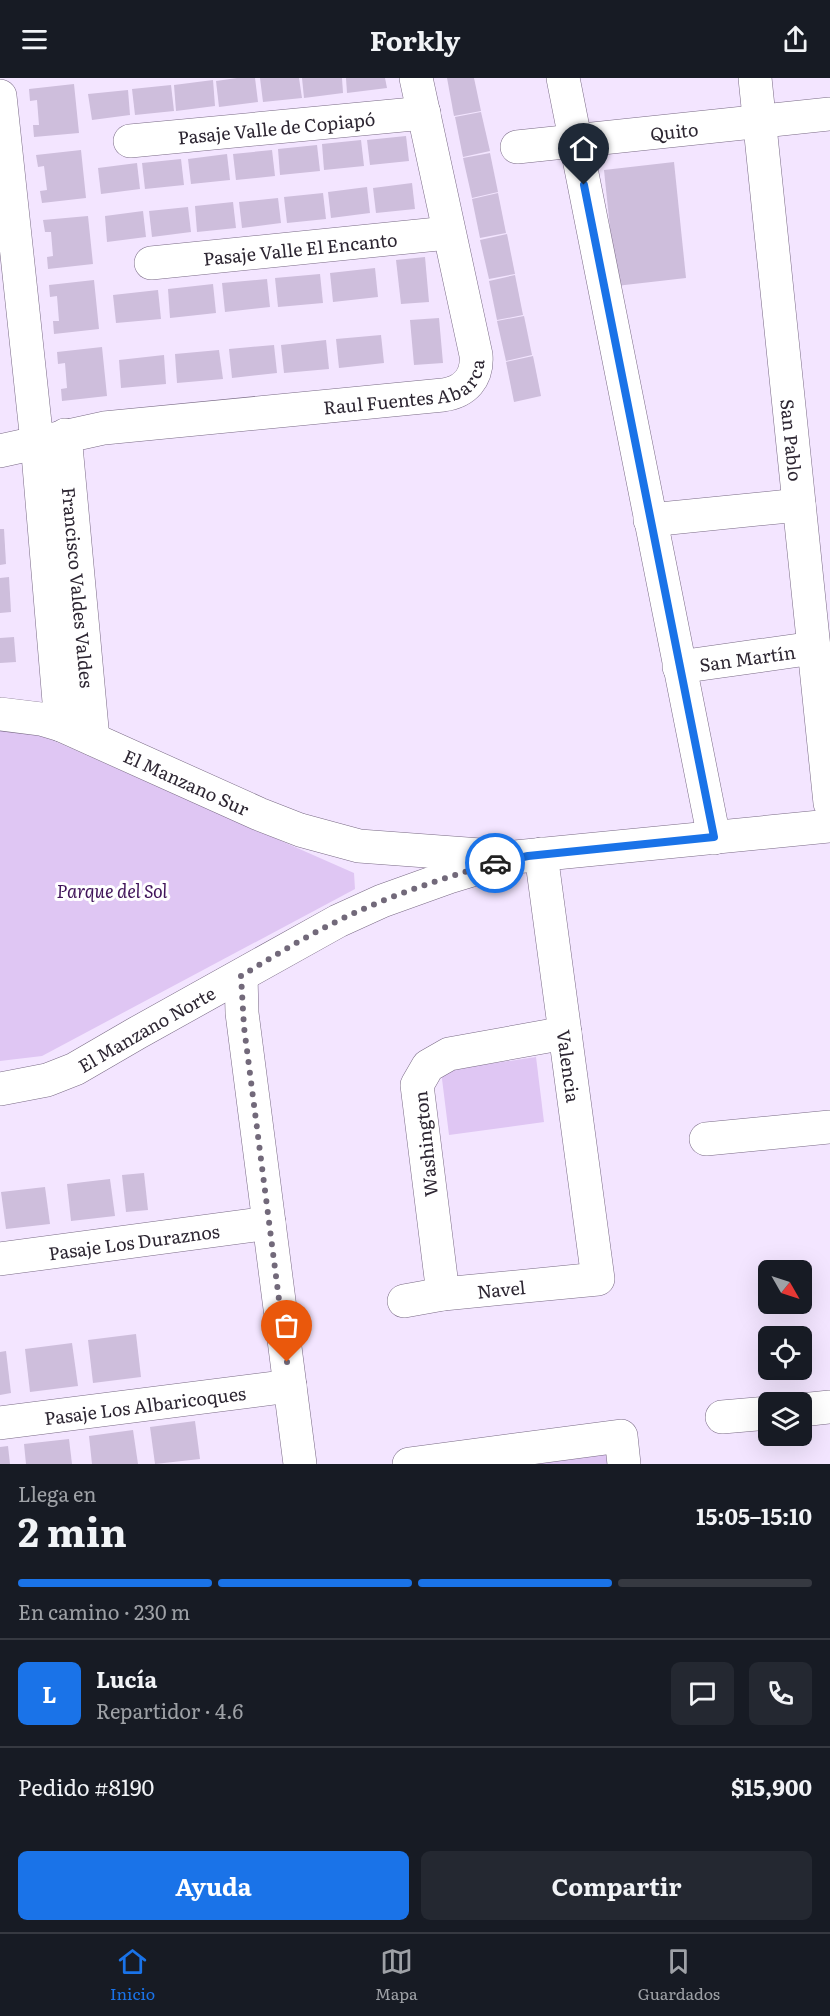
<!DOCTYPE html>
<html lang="es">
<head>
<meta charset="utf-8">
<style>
  body { margin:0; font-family:Literata,serif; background:#242831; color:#f1f3f6; height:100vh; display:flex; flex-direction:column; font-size:22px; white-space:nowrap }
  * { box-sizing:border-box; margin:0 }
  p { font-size:20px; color:#9ea1a6 }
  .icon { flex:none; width:33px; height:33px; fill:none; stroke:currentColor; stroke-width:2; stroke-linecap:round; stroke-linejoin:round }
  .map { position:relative; height:1386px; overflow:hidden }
  .side { display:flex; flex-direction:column; background:#171b24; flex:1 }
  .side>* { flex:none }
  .needle { width:39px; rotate:129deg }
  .buttons { position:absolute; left:758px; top:1182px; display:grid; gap:12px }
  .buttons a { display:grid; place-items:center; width:54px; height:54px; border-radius:9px; background:#171b24; box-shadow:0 6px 24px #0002; font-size:30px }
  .pin { position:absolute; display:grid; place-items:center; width:51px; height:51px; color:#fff; margin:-62px -26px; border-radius:50% 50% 50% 0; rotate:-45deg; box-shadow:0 0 6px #0007 }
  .pin .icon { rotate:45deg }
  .courier { position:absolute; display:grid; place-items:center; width:60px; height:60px; margin:-30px; border:4px solid #1a73e8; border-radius:50%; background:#fff; color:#222; box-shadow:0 2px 8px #0007 }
  .headline em { font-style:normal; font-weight:700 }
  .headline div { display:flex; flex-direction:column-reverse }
  .headline { display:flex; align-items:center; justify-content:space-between; height:102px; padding:0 18px }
  h1 { font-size:39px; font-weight:700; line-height:45px }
  .bar { display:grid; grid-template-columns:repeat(4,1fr); gap:9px 6px; align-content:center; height:72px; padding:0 18px }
  .bar i { height:8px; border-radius:4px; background:#363941 }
  .bar .selected { background:#1a73e8 }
  .bar p { grid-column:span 4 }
  .line { display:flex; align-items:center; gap:15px; padding:0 18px; border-top:2px solid #363941 }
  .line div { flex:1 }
  .round { display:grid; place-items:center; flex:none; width:63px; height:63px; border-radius:9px; background:#242831 }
  .cta { display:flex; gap:12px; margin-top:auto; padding:12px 18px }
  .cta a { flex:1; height:69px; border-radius:9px; background:#1a73e8; color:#fff; font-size:24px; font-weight:700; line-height:69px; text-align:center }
  .cta a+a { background:#242831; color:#f1f3f6 }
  header { display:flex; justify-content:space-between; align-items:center; height:78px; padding:0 18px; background:#171b24; font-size:27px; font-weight:700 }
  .tab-bar { display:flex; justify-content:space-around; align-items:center; height:84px; border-top:2px solid #363941; background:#171b24; font-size:16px; color:#9ea1a6 }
  .tab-bar a { display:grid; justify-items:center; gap:3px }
  .tab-bar .selected { color:#1a73e8 }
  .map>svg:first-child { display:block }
  .green { fill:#dfc6f3 }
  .building { fill:#cebedc }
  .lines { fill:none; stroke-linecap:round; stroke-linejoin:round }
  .minor-casing { stroke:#796a85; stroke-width:34 }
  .minor { stroke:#fff; stroke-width:33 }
  .done { stroke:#72697a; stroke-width:6; stroke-dasharray:0 10.8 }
  .route { stroke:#1a73e8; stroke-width:8 }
  .labels { text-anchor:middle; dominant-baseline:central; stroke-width:6; stroke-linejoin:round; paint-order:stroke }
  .street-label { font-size:18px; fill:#2d2632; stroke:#fff }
  .park-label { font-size:18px; font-style:italic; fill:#40145a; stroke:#fff }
</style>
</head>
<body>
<header><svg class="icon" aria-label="menu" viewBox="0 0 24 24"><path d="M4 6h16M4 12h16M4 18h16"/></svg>Forkly<svg class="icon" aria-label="share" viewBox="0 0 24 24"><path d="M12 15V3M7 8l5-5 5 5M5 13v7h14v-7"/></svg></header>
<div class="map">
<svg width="830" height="1386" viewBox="0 0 830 1386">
  <rect width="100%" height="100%" fill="#f3e5ff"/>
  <g class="green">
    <polygon points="0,650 6,650 43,658 354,795 355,811 42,978 0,983"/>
    <polygon points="536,979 544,1044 449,1057 441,993"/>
    <polygon points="609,1367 612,1386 493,1386"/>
  </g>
  <g class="building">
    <polygon points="237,0 255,0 258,24 219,29 216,3"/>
    <polygon points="260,0 299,0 302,20 263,24"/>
    <polygon points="302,0 342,0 343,15 304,20"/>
    <polygon points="346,0 385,0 387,10 347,15"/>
    <polygon points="447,0 474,0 481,33 454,38"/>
    <polygon points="213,2 215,28 176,33 174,7"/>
    <polygon points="74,6 79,55 34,59 33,47 39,47 37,22 30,23 29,11"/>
    <polygon points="171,7 174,33 135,37 132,11"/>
    <polygon points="128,12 130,37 92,42 88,16"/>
    <polygon points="481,34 490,73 463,79 455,39"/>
    <polygon points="406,58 409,83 370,87 367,62"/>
    <polygon points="361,62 364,88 324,92 322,66"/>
    <polygon points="317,67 320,93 280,97 278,71"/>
    <polygon points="81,72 86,120 42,125 40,113 47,112 44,88 38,89 36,77"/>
    <polygon points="272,72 275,98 236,102 233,76"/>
    <polygon points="490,75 498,114 472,120 463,80"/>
    <polygon points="227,76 230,102 191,106 188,81"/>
    <polygon points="181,81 184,107 145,111 142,85"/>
    <polygon points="674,84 686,200 616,208 604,92"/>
    <polygon points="137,85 140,111 101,116 98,90"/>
    <polygon points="412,105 415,131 376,135 373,110"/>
    <polygon points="367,109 370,135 331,140 328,114"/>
    <polygon points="323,115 326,141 287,145 284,119"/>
    <polygon points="498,115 506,155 480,160 472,121"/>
    <polygon points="278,120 281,145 242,150 239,124"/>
    <polygon points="233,124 236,150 197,154 195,128"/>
    <polygon points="188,129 191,154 152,159 149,133"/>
    <polygon points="143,133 146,159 107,164 105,138"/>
    <polygon points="88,138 93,186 48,191 47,179 53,178 51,154 45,154 43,142"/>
    <polygon points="507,156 515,196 489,201 480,162"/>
    <polygon points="425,179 429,224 401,226 396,182"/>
    <polygon points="375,190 378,219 333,224 330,195"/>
    <polygon points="320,196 323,225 278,229 275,200"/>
    <polygon points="515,197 523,237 497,242 489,203"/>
    <polygon points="267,201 270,229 225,234 222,205"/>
    <polygon points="94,202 99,251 54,256 53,243 59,243 57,218 50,219 49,207"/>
    <polygon points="213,206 216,235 170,240 168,211"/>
    <polygon points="158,212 161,241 116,245 113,217"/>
    <polygon points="524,238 532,277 506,283 497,243"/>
    <polygon points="439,240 443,285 414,287 410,242"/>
    <polygon points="381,257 384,285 339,290 336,261"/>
    <polygon points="326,262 329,291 284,295 281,267"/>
    <polygon points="274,267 277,295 232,300 229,271"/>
    <polygon points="102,269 107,318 62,323 61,311 67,310 65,285 58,286 57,274"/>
    <polygon points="219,272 223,301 177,305 175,276"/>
    <polygon points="164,277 166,306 121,310 119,282"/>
    <polygon points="533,278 541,318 514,324 506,284"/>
    <polygon points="0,451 4,451 6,486 0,487"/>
    <polygon points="9,499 11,534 0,535 0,500"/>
    <polygon points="14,559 16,584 0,585 0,560"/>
    <polygon points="144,1095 148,1132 126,1134 122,1097"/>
    <polygon points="110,1101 115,1138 71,1143 67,1106"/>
    <polygon points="45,1109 50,1146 6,1151 1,1114"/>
    <polygon points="136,1256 141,1299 93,1305 88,1262"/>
    <polygon points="72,1265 78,1308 30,1314 25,1271"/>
    <polygon points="6,1273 11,1315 0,1317 0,1274"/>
    <polygon points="195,1343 200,1381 155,1386 150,1349"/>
    <polygon points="133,1352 138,1386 92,1386 89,1358"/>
    <polygon points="69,1361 72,1386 26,1386 24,1366"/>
    <polygon points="8,1368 10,1386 0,1386 0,1369"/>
  </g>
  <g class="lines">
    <defs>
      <g id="minor">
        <polyline points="563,0 714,760"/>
        <path id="s1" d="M755 0 830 725"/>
        <polyline points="0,18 37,364 61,647"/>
        <path id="s2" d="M130 63 424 35"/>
        <path id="s3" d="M517 69 830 36"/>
        <path id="s4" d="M151 185 448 155"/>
        <path id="s5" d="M65 357 93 661"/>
        <path id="s6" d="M0 373 104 350 443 317C465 314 478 300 476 277L416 0"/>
        <polyline points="650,442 799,427"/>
        <path id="s7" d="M679 589 814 570"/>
        <path id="s8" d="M0 636 41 641 61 647 259 736 300 752 359 768 494 778"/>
        <polyline points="241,898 242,935 300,1386"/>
        <path id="s9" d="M0 1011 47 1002 75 991 137 955 338 843 382 823 449 799 515 779 830 748"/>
        <polyline points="706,1061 830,1049"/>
        <path id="s10" d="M0 1181 269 1145"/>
        <polyline points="443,1216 417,1007 428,988 449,976 565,955"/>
        <path id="s11" d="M404 1223 443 1216 598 1201 541 776"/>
        <polyline points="801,1332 830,1329"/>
        <polyline points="722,1339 768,1335"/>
        <path id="s12" d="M0 1345 290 1308"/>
        <polyline points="409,1386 621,1358 624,1386"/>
      </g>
    </defs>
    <use href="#minor" class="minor-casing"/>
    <use href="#minor" class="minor"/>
  </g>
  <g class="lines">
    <path class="done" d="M287 1284 244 949 241 898C280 874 320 850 361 832 404 813 450 798 495 785"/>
    <polyline class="route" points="495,785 528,778 714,759 584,107"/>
  </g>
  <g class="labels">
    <g class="street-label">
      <text stroke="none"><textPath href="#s2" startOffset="147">Pasaje Valle de Copiapó</textPath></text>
      <text stroke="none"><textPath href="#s3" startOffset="158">Quito</textPath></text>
      <text stroke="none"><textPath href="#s4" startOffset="150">Pasaje Valle El Encanto</textPath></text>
      <text stroke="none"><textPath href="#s6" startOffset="414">Raul Fuentes Abarca</textPath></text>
      <text stroke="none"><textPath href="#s1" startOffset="364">San Pablo</textPath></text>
      <text stroke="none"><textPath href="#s5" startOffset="153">Francisco Valdes Valdes</textPath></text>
      <text stroke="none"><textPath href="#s7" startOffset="69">San Martín</textPath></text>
      <text stroke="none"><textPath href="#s8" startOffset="200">El Manzano Sur</textPath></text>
      <text stroke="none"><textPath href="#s9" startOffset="160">El Manzano Norte</textPath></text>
      <text transform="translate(569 988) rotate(82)">Valencia</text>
      <text transform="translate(425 1066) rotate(-96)">Washington</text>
      <text stroke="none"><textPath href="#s10" startOffset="135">Pasaje Los Duraznos</textPath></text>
      <text stroke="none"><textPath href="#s11" startOffset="98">Navel</textPath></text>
      <text stroke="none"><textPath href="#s12" startOffset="146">Pasaje Los Albaricoques</textPath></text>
    </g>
    <g class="park-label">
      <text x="112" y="812">Parque del Sol</text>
    </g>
  </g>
</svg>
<div class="buttons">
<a><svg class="needle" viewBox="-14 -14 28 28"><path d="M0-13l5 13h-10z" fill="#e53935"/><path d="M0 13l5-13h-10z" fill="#9ea1a6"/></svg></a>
<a><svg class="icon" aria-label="locate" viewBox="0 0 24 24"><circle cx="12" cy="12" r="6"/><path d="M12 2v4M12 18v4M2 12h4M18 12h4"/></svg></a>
<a><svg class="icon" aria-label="layers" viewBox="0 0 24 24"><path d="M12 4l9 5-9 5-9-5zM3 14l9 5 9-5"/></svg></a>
</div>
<div class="pin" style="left:287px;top:1284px;background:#ea580c"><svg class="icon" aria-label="bag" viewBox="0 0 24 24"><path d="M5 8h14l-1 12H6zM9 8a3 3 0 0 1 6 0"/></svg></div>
<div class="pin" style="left:584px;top:107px;background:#1f2937"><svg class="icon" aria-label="home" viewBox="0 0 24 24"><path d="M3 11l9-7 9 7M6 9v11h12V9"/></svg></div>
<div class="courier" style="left:495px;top:785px"><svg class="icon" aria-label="car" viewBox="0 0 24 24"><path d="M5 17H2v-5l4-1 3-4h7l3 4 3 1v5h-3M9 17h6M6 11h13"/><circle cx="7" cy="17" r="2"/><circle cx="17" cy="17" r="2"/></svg></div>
</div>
<section class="side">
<div class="headline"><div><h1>2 min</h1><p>Llega en</p></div><em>15:05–15:10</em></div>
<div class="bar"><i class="selected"></i><i class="selected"></i><i class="selected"></i><i></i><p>En camino · 230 m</p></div>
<div class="line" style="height:108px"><b class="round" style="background:#1a73e8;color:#fff">L</b><div><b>Lucía</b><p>Repartidor · 4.6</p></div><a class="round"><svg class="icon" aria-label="chat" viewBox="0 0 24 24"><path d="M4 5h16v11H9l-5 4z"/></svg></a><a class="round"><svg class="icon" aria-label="phone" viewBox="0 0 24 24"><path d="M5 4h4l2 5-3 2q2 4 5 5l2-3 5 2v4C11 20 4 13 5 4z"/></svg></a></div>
<div class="line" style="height:78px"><div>Pedido #8190</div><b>$15,900</b></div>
<div class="cta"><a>Ayuda</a><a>Compartir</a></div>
</section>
<nav class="tab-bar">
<a class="selected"><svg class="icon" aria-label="home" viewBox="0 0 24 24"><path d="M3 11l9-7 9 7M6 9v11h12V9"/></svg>Inicio</a>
<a><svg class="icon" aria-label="map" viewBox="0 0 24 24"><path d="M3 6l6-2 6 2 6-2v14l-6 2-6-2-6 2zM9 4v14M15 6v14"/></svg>Mapa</a>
<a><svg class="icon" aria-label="saved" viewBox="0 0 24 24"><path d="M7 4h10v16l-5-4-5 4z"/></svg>Guardados</a>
</nav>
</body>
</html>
